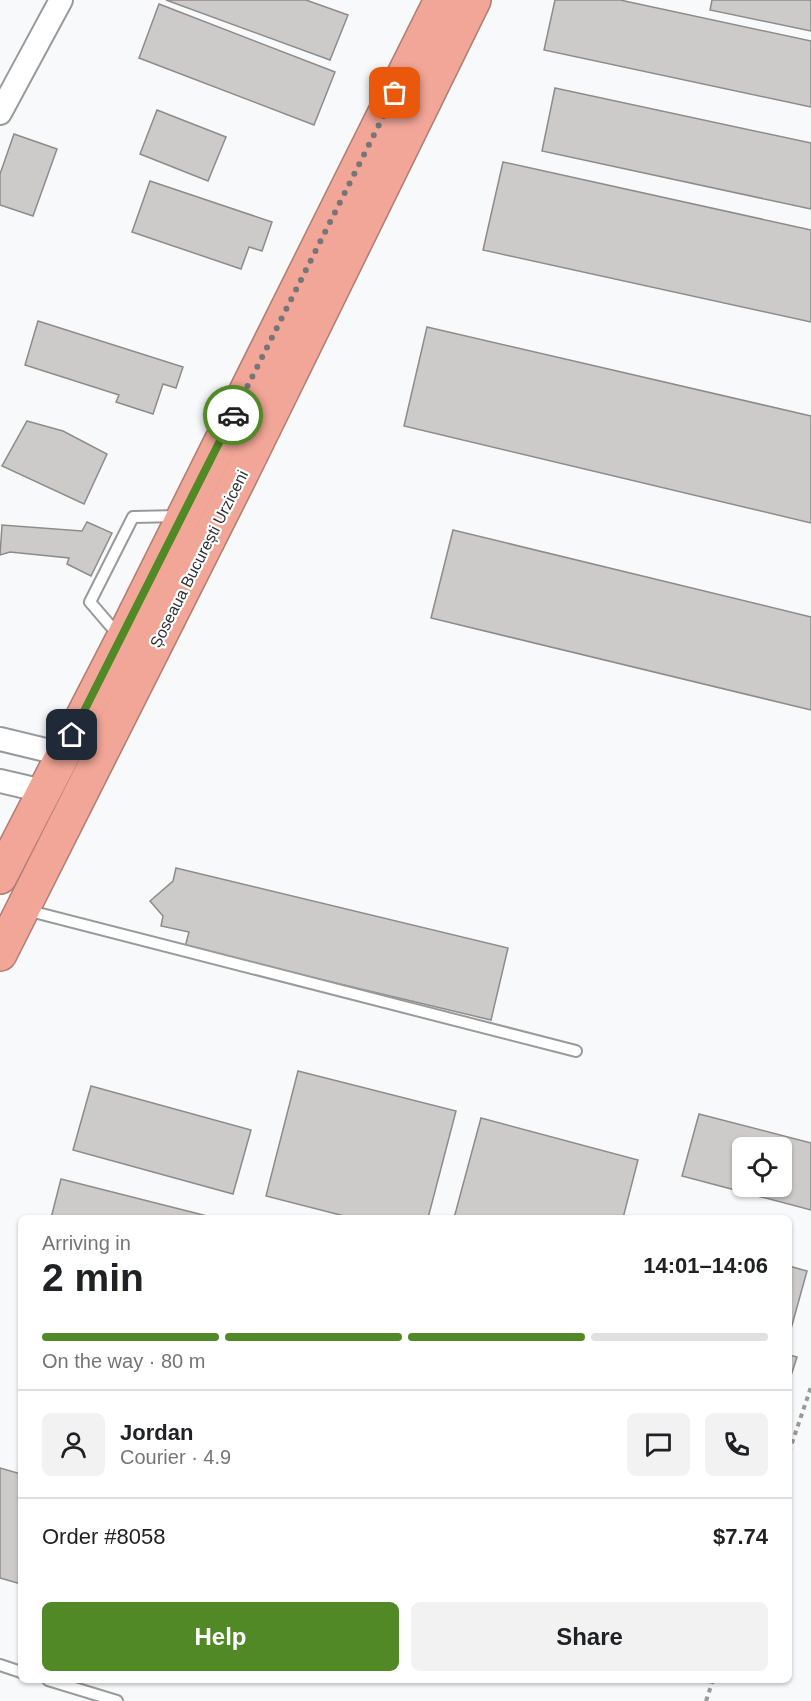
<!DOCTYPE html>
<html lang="en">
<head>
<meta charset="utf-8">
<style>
  body { margin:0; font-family:Arial,sans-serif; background:#f2f2f2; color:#202124; height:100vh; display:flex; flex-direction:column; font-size:22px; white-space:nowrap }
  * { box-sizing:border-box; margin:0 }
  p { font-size:20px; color:#757577 }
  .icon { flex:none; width:33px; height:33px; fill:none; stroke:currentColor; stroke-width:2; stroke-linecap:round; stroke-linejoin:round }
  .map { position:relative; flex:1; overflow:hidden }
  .panel { position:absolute; left:18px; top:1215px; width:774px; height:468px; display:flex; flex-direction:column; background:#fff; border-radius:9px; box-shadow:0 2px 4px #0004 }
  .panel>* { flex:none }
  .controls { position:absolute; left:732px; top:1137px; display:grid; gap:12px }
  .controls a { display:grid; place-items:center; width:60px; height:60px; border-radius:9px; background:#fff; box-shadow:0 2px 4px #0004; font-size:30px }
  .pin { position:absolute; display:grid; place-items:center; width:51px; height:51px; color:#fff; margin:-26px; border-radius:12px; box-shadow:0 3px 9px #0006 }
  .courier { position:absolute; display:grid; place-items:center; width:60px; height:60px; margin:-30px; border:4px solid #508926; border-radius:50%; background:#fff; color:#222; box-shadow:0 2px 8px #0007 }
  .summary em { font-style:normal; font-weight:700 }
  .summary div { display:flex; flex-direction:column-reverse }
  .summary { display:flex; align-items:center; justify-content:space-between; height:102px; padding:0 24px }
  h1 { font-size:39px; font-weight:700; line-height:45px }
  .bar { display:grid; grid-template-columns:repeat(4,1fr); gap:9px 6px; align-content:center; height:72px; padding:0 24px }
  .bar i { height:8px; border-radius:4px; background:#e0e0e0 }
  .bar .selected { background:#508926 }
  .bar p { grid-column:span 4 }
  .line { display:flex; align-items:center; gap:15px; padding:0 24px; border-top:2px solid #e0e0e0 }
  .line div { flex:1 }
  .round { display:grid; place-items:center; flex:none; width:63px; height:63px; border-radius:9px; background:#f2f2f2 }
  .cta { display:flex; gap:12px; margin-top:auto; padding:12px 24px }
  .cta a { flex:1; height:69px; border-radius:9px; background:#508926; color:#fff; font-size:24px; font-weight:700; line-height:69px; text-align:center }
  .cta a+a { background:#f2f2f2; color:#202124 }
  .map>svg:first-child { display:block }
  .building { fill:#cdcbc9; stroke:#8e8c8a; stroke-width:1.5; fill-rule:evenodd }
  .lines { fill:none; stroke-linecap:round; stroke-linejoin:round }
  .lane-casing { stroke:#999a9c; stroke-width:14 }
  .street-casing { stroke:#999a9c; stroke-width:26 }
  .highway-casing { stroke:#ae7d73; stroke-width:36 }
  .path { stroke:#99999b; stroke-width:4; stroke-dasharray:4.5 4.5; stroke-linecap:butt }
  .lane { stroke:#fff; stroke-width:10 }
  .street { stroke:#fff; stroke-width:22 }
  .highway { stroke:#f2a697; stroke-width:33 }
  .done { stroke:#767678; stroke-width:6; stroke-dasharray:0 10.8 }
  .route { stroke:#508926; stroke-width:8 }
  .labels { text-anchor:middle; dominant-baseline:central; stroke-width:4.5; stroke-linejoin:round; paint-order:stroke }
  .street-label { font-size:16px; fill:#303031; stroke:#fff }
</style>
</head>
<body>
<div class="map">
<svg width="811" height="1701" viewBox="0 0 811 1701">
  <rect width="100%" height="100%" fill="#f8f9fb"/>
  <g class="building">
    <polygon points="166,0 306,0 348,15 330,60"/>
    <polygon points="555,0 620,0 811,41 811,107 544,50"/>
    <polygon points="712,0 811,0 811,31 710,10"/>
    <polygon points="159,4 335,72 314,125 139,58"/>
    <polygon points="555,88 811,143 811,209 542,151"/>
    <polygon points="157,110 226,137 208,181 140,154"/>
    <polygon points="14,134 57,149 33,216 0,205 0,174"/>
    <polygon points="503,162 811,230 811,322 483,250"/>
    <polygon points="150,181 272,222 262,251 249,247 241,269 132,232"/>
    <polygon points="38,321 183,367 176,388 163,384 153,414 116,402 119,395 25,365"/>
    <polygon points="427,327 811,416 811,523 404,426"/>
    <polygon points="27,421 63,431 107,454 84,504 2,466"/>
    <polygon points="87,522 112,533 91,576 67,564 69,558 10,552 0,555 2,525 82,531"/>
    <polygon points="453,530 811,617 811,710 431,618"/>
    <polygon points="176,868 508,948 491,1020 185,947 189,932 161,926 163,916 150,901 173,881"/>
    <polygon points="298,1071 456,1111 428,1218 352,1218 266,1196"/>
    <polygon points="91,1086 251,1130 233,1194 73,1150"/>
    <path d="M699 1114 811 1143V1210L682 1176ZM742 1148H782V1186H742Z"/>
    <polygon points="481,1118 638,1160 623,1218 454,1218"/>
    <polygon points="61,1179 215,1218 51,1218"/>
    <polygon points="789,1266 807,1271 789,1336"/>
    <polygon points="789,1355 797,1357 789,1382"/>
    <polygon points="0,1468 21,1474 21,1584 0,1578"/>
  </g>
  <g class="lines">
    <defs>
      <g id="lane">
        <polyline points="120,637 90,602 133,517 180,516"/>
        <polyline points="26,910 576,1051"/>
        <polyline points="0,1665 21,1672"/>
        <polyline points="48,1680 117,1701"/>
      </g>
      <g id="street">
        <polyline points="0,113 61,0"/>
        <polyline points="0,739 62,754"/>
        <polyline points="0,781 43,791"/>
      </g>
      <g id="highway">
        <polyline points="0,877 122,640 441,0"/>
        <polyline points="0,954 240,477 474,0"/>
      </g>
    </defs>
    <use href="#lane" class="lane-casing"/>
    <use href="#street" class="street-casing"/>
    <use href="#highway" class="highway-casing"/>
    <g class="path">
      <polyline points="789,1452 811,1387"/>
      <polyline points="706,1701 713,1680"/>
    </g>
    <use href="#lane" class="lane"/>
    <use href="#street" class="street"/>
    <use href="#highway" class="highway"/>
  </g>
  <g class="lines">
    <polyline class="done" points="233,415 395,93"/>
    <polyline class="route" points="72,735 233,415"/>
  </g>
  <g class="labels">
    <g class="street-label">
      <text transform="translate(199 559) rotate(-63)">Șoseaua București Urziceni</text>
    </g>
  </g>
</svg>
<div class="controls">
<a><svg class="icon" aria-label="locate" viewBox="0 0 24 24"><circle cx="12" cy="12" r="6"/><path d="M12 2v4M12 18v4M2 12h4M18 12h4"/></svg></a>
</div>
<div class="pin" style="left:395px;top:93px;background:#ea580c"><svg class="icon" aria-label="bag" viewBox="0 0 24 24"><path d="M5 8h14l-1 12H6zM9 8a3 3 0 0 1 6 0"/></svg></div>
<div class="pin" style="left:72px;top:735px;background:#1f2937"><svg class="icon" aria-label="home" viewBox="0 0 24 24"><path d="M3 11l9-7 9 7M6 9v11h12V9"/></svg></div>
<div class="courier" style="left:233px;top:415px"><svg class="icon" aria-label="car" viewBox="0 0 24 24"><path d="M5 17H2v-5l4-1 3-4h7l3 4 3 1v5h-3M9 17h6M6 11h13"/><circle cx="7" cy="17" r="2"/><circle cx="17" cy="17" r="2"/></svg></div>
<section class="panel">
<div class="summary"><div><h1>2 min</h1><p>Arriving in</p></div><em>14:01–14:06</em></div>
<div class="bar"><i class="selected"></i><i class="selected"></i><i class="selected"></i><i></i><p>On the way · 80 m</p></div>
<div class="line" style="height:108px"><a class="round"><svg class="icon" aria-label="person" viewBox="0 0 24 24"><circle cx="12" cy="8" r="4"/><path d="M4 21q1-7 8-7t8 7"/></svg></a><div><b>Jordan</b><p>Courier · 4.9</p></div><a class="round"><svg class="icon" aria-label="chat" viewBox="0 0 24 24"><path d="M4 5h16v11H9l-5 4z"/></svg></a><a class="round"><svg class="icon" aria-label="phone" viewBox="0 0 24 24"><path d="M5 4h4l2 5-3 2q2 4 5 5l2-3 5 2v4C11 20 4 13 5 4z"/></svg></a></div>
<div class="line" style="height:78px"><div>Order #8058</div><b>$7.74</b></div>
<div class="cta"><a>Help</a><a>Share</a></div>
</section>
</div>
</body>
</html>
